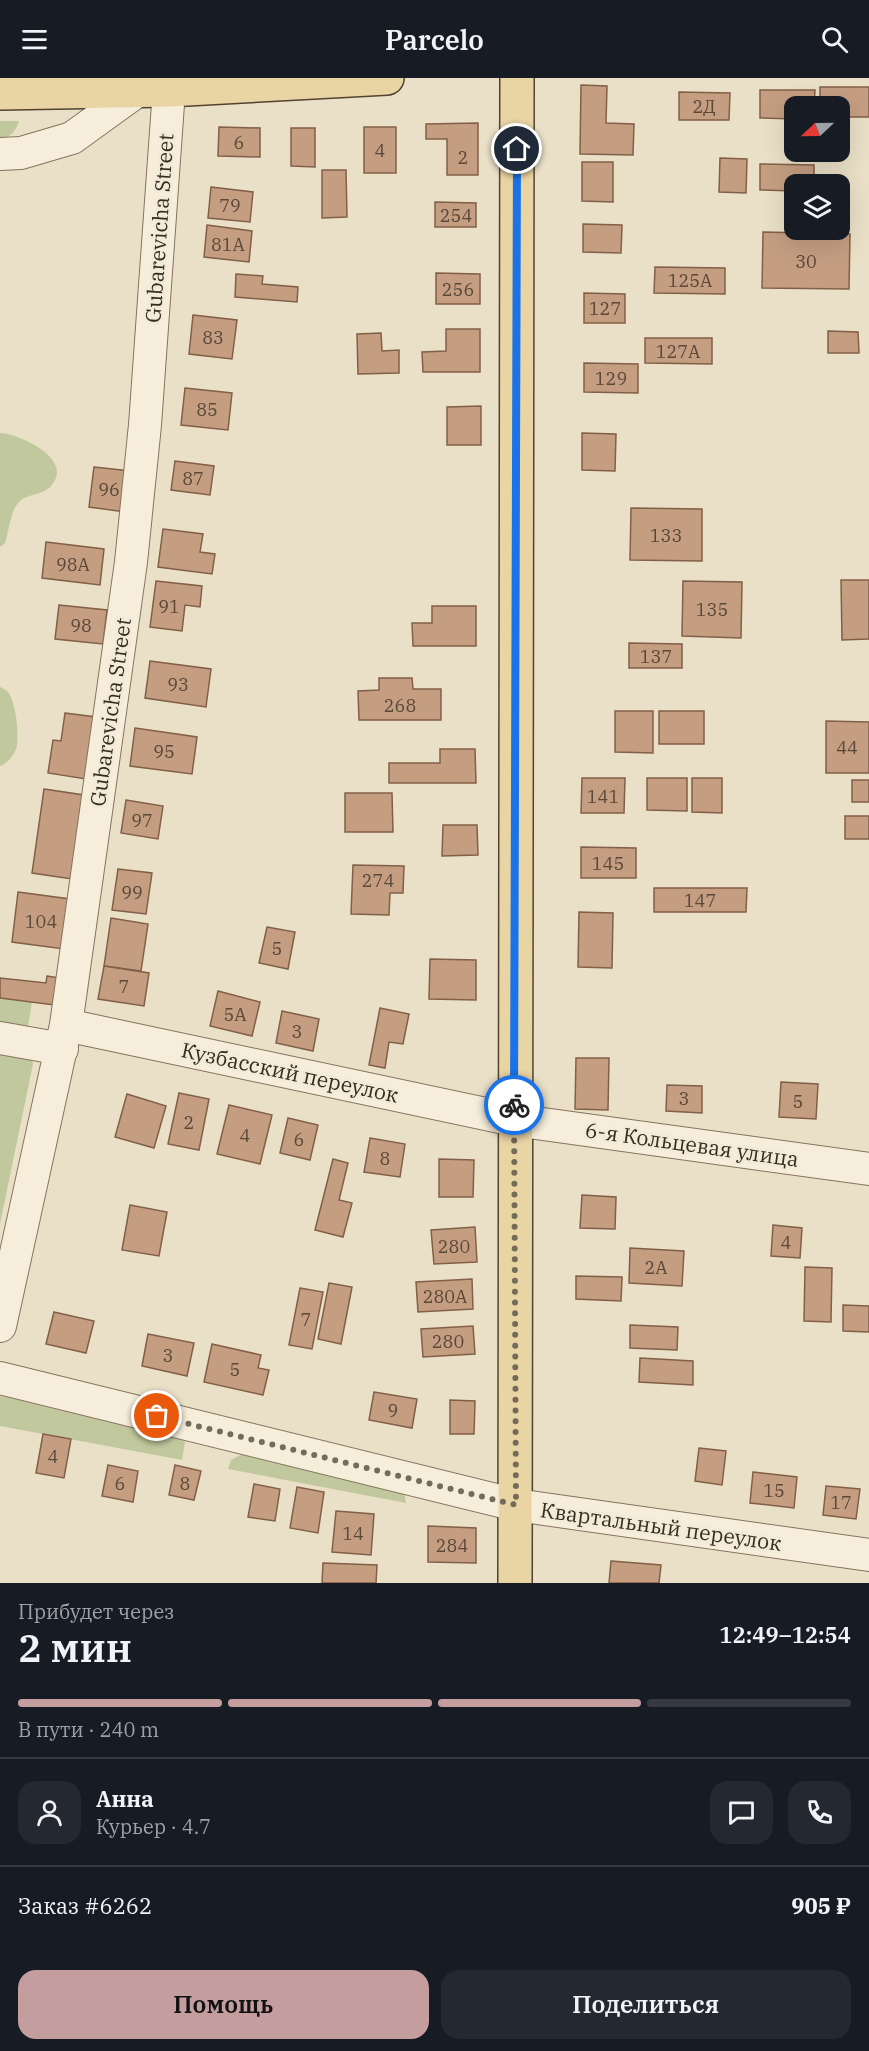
<!DOCTYPE html>
<html lang="ru">
<head>
<meta charset="utf-8">
<style>
  body { margin:0; font-family:"IBM Plex Serif",serif; background:#242831; color:#f1f3f6; height:100vh; display:flex; flex-direction:column; font-size:22px; white-space:nowrap }
  * { box-sizing:border-box; margin:0 }
  p { font-size:20px; color:#9ea1a6 }
  .icon { flex:none; width:33px; height:33px; fill:none; stroke:currentColor; stroke-width:2; stroke-linecap:round; stroke-linejoin:round }
  .map { position:relative; height:1505px; overflow:hidden }
  .details { display:flex; flex-direction:column; background:#171b24; flex:1 }
  .details>* { flex:none }
  .needle { width:39px; rotate:248deg }
  .fabs { position:absolute; left:784px; top:18px; display:grid; gap:12px }
  .fabs a { display:grid; place-items:center; width:66px; height:66px; border-radius:12px; background:#171b24; box-shadow:0 6px 24px #0002; font-size:30px }
  .pin { position:absolute; display:grid; place-items:center; width:51px; height:51px; color:#fff; margin:-26px; border:3px solid #fff; border-radius:50%; box-shadow:0 2px 6px #0007 }
  .courier { position:absolute; display:grid; place-items:center; width:60px; height:60px; margin:-30px; border:4px solid #1a73e8; border-radius:50%; background:#fff; color:#222; box-shadow:0 2px 8px #0007 }
  .head em { font-style:normal; font-weight:600 }
  .head div { display:flex; flex-direction:column-reverse }
  .head { display:flex; align-items:center; justify-content:space-between; height:102px; padding:0 18px }
  h1 { font-size:39px; font-weight:600; line-height:45px }
  .bar { display:grid; grid-template-columns:repeat(4,1fr); gap:9px 6px; align-content:center; height:72px; padding:0 18px }
  .bar i { height:8px; border-radius:4px; background:#363941 }
  .bar .on { background:#c49e9f }
  .bar p { grid-column:span 4 }
  .line { display:flex; align-items:center; gap:15px; padding:0 18px; border-top:2px solid #363941 }
  .line div { flex:1 }
  .round { display:grid; place-items:center; flex:none; width:63px; height:63px; border-radius:18px; background:#242831 }
  .action { display:flex; gap:12px; margin-top:auto; padding:12px 18px }
  .action a { flex:1; height:69px; border-radius:18px; background:#c49e9f; color:#111; font-size:24px; font-weight:600; line-height:69px; text-align:center }
  .action a+a { background:#242831; color:#f1f3f6 }
  header { display:flex; justify-content:space-between; align-items:center; height:78px; padding:0 18px; background:#171b24; font-size:27px; font-weight:600 }
  .map>svg:first-child { display:block }
  .green { fill:#c2c89d }
  .building { fill:#c59e82; stroke:#825f47; stroke-width:1.5 }
  .lines { fill:none; stroke-linecap:round; stroke-linejoin:round }
  .minor-casing { stroke:#85735f; stroke-width:34 }
  .major-casing { stroke:#534232; stroke-width:36 }
  .minor { stroke:#f6eedb; stroke-width:32 }
  .major { stroke:#e9d4a4; stroke-width:33 }
  .done { stroke:#756b5b; stroke-width:6; stroke-dasharray:0 10.8 }
  .route { stroke:#1a73e8; stroke-width:8 }
  .labels { text-anchor:middle; dominant-baseline:central; stroke-width:6; stroke-linejoin:round; paint-order:stroke }
  .number-label { font-size:18px; fill:#5a4839 }
  .street-label { font-size:21px; fill:#362c21; stroke:#f2ebd7 }
</style>
</head>
<body>
<header><svg class="icon" aria-label="menu" viewBox="0 0 24 24"><path d="M4 6h16M4 12h16M4 18h16"/></svg>Parcelo<svg class="icon" aria-label="search" viewBox="0 0 24 24"><circle cx="10" cy="10" r="6"/><path d="M15 15l6 6"/></svg></header>
<div class="map">
<svg width="869" height="1505" viewBox="0 0 869 1505">
  <rect width="100%" height="100%" fill="#eae0c8"/>
  <g class="green">
    <path d="M0 43H19C16 53 11 59 0 61Z"/>
    <path d="M0 355C20 356 75 381 51 408 42 418 27 415 18 425 10 435 9 453 5 465L0 469Z"/>
    <path d="M0 609C3 610 6 612 8 614 16 624 20 659 16 671 14 678 6 686 0 688Z"/>
    <polygon points="0,920 32,924 28,949 0,946"/>
    <polygon points="0,976 25,976 32,981 33,986 0,1146"/>
    <polygon points="0,1318 11,1319 182,1361 185,1364 182,1382 0,1348"/>
    <polygon points="242,1376 404,1412 406,1425 228,1391 231,1382"/>
  </g>
  <g class="building">
    <polygon points="581,7 607,8 606,45 634,46 633,77 580,76"/>
    <polygon points="820,9 869,9 869,39 840,39 840,28 820,28"/>
    <polygon points="760,12 815,12 814,28 795,28 795,41 760,40"/>
    <polygon points="679,14 730,15 729,42 679,42"/>
    <polygon points="478,45 478,97 447,97 447,61 426,61 426,46"/>
    <polygon points="219,49 260,50 260,79 218,78"/>
    <rect x="364" y="49" width="32" height="46"/>
    <polygon points="291,50 315,50 315,89 291,88"/>
    <polygon points="720,80 747,81 746,115 719,114"/>
    <polygon points="582,84 613,84 613,124 582,123"/>
    <polygon points="760,86 814,87 814,106 795,106 795,113 760,112"/>
    <polygon points="322,92 346,92 347,139 322,140"/>
    <polygon points="211,109 253,114 250,144 208,140"/>
    <polygon points="435,124 476,125 476,149 435,149"/>
    <polygon points="583,146 622,147 621,175 583,174"/>
    <polygon points="207,147 252,153 249,184 204,179"/>
    <polygon points="763,154 850,156 849,211 762,210"/>
    <polygon points="655,189 725,190 725,216 654,215"/>
    <polygon points="436,195 480,196 480,226 436,226"/>
    <polygon points="236,196 263,198 262,206 298,209 297,224 235,219"/>
    <polygon points="584,215 625,216 625,245 584,245"/>
    <polygon points="193,237 237,242 232,281 189,276"/>
    <polygon points="446,251 480,251 480,294 423,294 422,274 446,273"/>
    <polygon points="828,253 858,254 859,275 828,275"/>
    <polygon points="381,255 382,273 399,272 399,295 358,296 357,256"/>
    <polygon points="645,260 712,260 712,286 645,285"/>
    <polygon points="584,285 638,286 638,315 584,314"/>
    <polygon points="185,310 232,315 228,352 181,347"/>
    <polygon points="481,328 481,367 447,367 447,329"/>
    <polygon points="582,355 616,356 615,393 582,392"/>
    <polygon points="175,383 214,388 210,417 171,412"/>
    <polygon points="94,389 130,393 125,434 89,429"/>
    <polygon points="631,430 702,431 702,483 630,482"/>
    <polygon points="163,451 203,456 200,474 215,476 212,496 158,489"/>
    <polygon points="46,464 104,471 100,507 42,500"/>
    <polygon points="841,502 869,502 869,561 842,562"/>
    <polygon points="156,503 202,508 200,529 185,527 182,553 150,549"/>
    <polygon points="683,503 742,504 741,560 682,558"/>
    <polygon points="59,527 107,532 103,566 55,561"/>
    <polygon points="432,528 476,528 476,568 413,568 412,545 432,545"/>
    <polygon points="629,565 682,566 682,590 629,590"/>
    <polygon points="150,583 211,591 206,629 145,620"/>
    <polygon points="379,600 412,600 413,611 441,611 441,642 359,642 358,613 379,612"/>
    <polygon points="615,633 653,633 653,675 615,674"/>
    <rect x="659" y="633" width="45" height="33"/>
    <polygon points="65,635 96,639 86,701 48,695 53,662 61,663"/>
    <polygon points="826,643 869,644 869,695 826,695"/>
    <polygon points="135,650 197,659 192,696 130,688"/>
    <polygon points="440,671 475,671 476,705 389,705 389,685 440,685"/>
    <polygon points="582,700 625,700 624,735 581,735"/>
    <polygon points="647,700 687,700 687,733 647,732"/>
    <polygon points="692,700 722,700 722,735 692,734"/>
    <rect x="852" y="702" width="17" height="22"/>
    <polygon points="44,711 84,717 72,801 32,795"/>
    <polygon points="345,715 392,715 393,754 345,754"/>
    <polygon points="126,722 163,728 158,761 121,755"/>
    <rect x="845" y="738" width="24" height="23"/>
    <polygon points="443,747 477,747 478,777 442,778"/>
    <polygon points="581,769 636,770 636,800 581,800"/>
    <polygon points="353,787 404,788 403,815 390,815 389,837 351,836"/>
    <polygon points="118,791 152,795 146,836 112,832"/>
    <polygon points="654,810 747,810 746,834 654,834"/>
    <polygon points="18,814 70,821 64,871 12,864"/>
    <polygon points="579,834 613,835 612,890 578,889"/>
    <polygon points="111,840 148,846 141,893 104,888"/>
    <polygon points="267,849 295,854 288,891 259,885"/>
    <polygon points="430,881 476,882 476,922 429,921"/>
    <polygon points="104,888 149,895 144,928 98,921"/>
    <polygon points="47,898 66,901 62,928 0,920 0,900 46,905"/>
    <polygon points="218,913 260,924 252,958 210,948"/>
    <polygon points="380,930 409,936 403,966 389,964 385,990 369,987"/>
    <polygon points="282,933 319,941 313,973 276,965"/>
    <polygon points="576,980 609,980 608,1032 575,1031"/>
    <polygon points="781,1004 818,1006 816,1041 779,1039"/>
    <polygon points="667,1007 702,1008 702,1035 666,1033"/>
    <polygon points="179,1015 209,1021 199,1072 168,1066"/>
    <polygon points="127,1016 166,1028 154,1070 115,1059"/>
    <polygon points="229,1027 272,1037 260,1086 217,1076"/>
    <polygon points="288,1040 318,1047 310,1082 280,1075"/>
    <polygon points="370,1060 405,1066 400,1099 364,1094"/>
    <polygon points="333,1081 348,1085 339,1122 352,1125 343,1159 315,1152"/>
    <polygon points="439,1081 474,1082 473,1119 439,1119"/>
    <polygon points="582,1117 616,1119 615,1151 580,1150"/>
    <polygon points="130,1127 167,1134 159,1178 122,1172"/>
    <polygon points="773,1147 802,1150 800,1180 771,1178"/>
    <polygon points="475,1149 477,1184 434,1186 431,1152"/>
    <polygon points="630,1170 684,1173 682,1208 629,1205"/>
    <polygon points="805,1189 832,1190 831,1244 804,1243"/>
    <polygon points="576,1198 622,1199 621,1223 576,1221"/>
    <polygon points="472,1201 473,1231 418,1234 416,1204"/>
    <polygon points="329,1205 352,1209 341,1266 318,1261"/>
    <polygon points="300,1210 323,1214 312,1271 289,1267"/>
    <polygon points="843,1227 869,1228 869,1254 843,1253"/>
    <polygon points="54,1234 94,1243 86,1275 46,1266"/>
    <polygon points="630,1247 678,1249 677,1272 630,1270"/>
    <polygon points="473,1248 475,1276 423,1279 421,1251"/>
    <polygon points="148,1256 194,1265 187,1298 142,1288"/>
    <polygon points="212,1266 261,1277 258,1290 269,1292 263,1317 204,1304"/>
    <polygon points="640,1280 693,1283 693,1307 639,1304"/>
    <polygon points="374,1314 417,1321 412,1350 369,1342"/>
    <polygon points="450,1322 475,1323 474,1356 450,1356"/>
    <polygon points="43,1356 71,1361 64,1400 36,1395"/>
    <polygon points="699,1370 726,1373 722,1407 695,1403"/>
    <polygon points="108,1387 138,1393 133,1424 102,1418"/>
    <polygon points="175,1387 201,1393 194,1422 169,1417"/>
    <polygon points="753,1394 797,1399 794,1430 750,1425"/>
    <polygon points="254,1406 280,1411 275,1443 248,1439"/>
    <polygon points="826,1408 860,1411 856,1441 823,1437"/>
    <polygon points="297,1409 324,1414 318,1455 290,1450"/>
    <polygon points="336,1433 374,1436 371,1477 332,1474"/>
    <polygon points="428,1448 476,1450 476,1485 428,1484"/>
    <polygon points="611,1483 661,1487 659,1505 609,1505"/>
    <polygon points="323,1485 377,1487 376,1505 322,1505"/>
  </g>
  <g class="lines">
    <defs>
      <g id="minor">
        <polyline points="0,76 21,75 72,60 137,13"/>
        <polyline points="66,947 514,1042 869,1091"/>
        <polyline points="0,960 62,971"/>
        <polyline points="0,1248 66,947 131,484 145,347 169,12"/>
        <polyline points="0,1300 516,1427 869,1477"/>
      </g>
      <g id="major">
        <polyline points="0,15 169,12 387,0"/>
        <polyline points="515,1505 517,0"/>
      </g>
    </defs>
    <use href="#minor" class="minor-casing"/>
    <use href="#major" class="major-casing"/>
    <use href="#minor" class="minor"/>
    <use href="#major" class="major"/>
  </g>
  <g class="lines">
    <polyline class="done" points="157,1338 516,1427 514,1027"/>
    <polyline class="route" points="514,1027 517,71"/>
  </g>
  <g class="labels">
    <g class="number-label">
      <text x="704" y="28">2Д</text>
      <text x="239" y="64">6</text>
      <text x="380" y="72">4</text>
      <text x="463" y="79">2</text>
      <text x="230" y="127">79</text>
      <text x="456" y="137">254</text>
      <text x="228" y="166">81А</text>
      <text x="806" y="183">30</text>
      <text x="690" y="202">125А</text>
      <text x="458" y="211">256</text>
      <text x="605" y="230">127</text>
      <text x="213" y="259">83</text>
      <text x="678" y="273">127А</text>
      <text x="611" y="300">129</text>
      <text x="207" y="331">85</text>
      <text x="193" y="400">87</text>
      <text x="109" y="411">96</text>
      <text x="666" y="457">133</text>
      <text x="73" y="486">98А</text>
      <text x="169" y="528">91</text>
      <text x="712" y="531">135</text>
      <text x="81" y="547">98</text>
      <text x="656" y="578">137</text>
      <text x="178" y="606">93</text>
      <text x="400" y="627">268</text>
      <text x="847" y="669">44</text>
      <text x="164" y="673">95</text>
      <text x="603" y="718">141</text>
      <text x="142" y="742">97</text>
      <text x="608" y="785">145</text>
      <text x="378" y="802">274</text>
      <text x="132" y="814">99</text>
      <text x="700" y="822">147</text>
      <text x="41" y="843">104</text>
      <text x="277" y="870">5</text>
      <text x="124" y="908">7</text>
      <text x="235" y="936">5А</text>
      <text x="297" y="953">3</text>
      <text x="684" y="1020">3</text>
      <text x="798" y="1023">5</text>
      <text x="189" y="1044">2</text>
      <text x="245" y="1057">4</text>
      <text x="299" y="1061">6</text>
      <text x="385" y="1080">8</text>
      <text x="786" y="1164">4</text>
      <text x="454" y="1168">280</text>
      <text x="656" y="1189">2А</text>
      <text x="445" y="1218">280А</text>
      <text x="306" y="1241">7</text>
      <text x="448" y="1263">280</text>
      <text x="168" y="1277">3</text>
      <text x="235" y="1291">5</text>
      <text x="393" y="1332">9</text>
      <text x="53" y="1378">4</text>
      <text x="120" y="1405">6</text>
      <text x="185" y="1405">8</text>
      <text x="774" y="1412">15</text>
      <text x="841" y="1424">17</text>
      <text x="353" y="1455">14</text>
      <text x="452" y="1467">284</text>
    </g>
    <g class="street-label">
      <text transform="translate(159 150) rotate(-86)">Gubarevicha Street</text>
      <text transform="translate(110 634) rotate(-82)">Gubarevicha Street</text>
      <text transform="translate(290 994) rotate(12)">Кузбасский переулок</text>
      <text transform="translate(692 1066) rotate(8)">6-я Кольцевая улица</text>
      <text transform="translate(661 1448) rotate(8)">Квартальный переулок</text>
    </g>
  </g>
</svg>
<div class="fabs">
<a><svg class="needle" viewBox="-14 -14 28 28"><path d="M0-13l5 13h-10z" fill="#e53935"/><path d="M0 13l5-13h-10z" fill="#9ea1a6"/></svg></a>
<a><svg class="icon" aria-label="layers" viewBox="0 0 24 24"><path d="M12 4l9 5-9 5-9-5zM3 14l9 5 9-5"/></svg></a>
</div>
<div class="pin" style="left:157px;top:1338px;background:#ea580c"><svg class="icon" aria-label="bag" viewBox="0 0 24 24"><path d="M5 8h14l-1 12H6zM9 8a3 3 0 0 1 6 0"/></svg></div>
<div class="pin" style="left:517px;top:71px;background:#1f2937"><svg class="icon" aria-label="home" viewBox="0 0 24 24"><path d="M3 11l9-7 9 7M6 9v11h12V9"/></svg></div>
<div class="courier" style="left:514px;top:1027px"><svg class="icon" aria-label="bike" viewBox="0 0 24 24"><circle cx="6" cy="16" r="4"/><circle cx="18" cy="16" r="4"/><path d="M6 16l4-8h5l3 8M10 8l3 8H6M13 5h3"/></svg></div>
</div>
<section class="details">
<div class="head"><div><h1>2 мин</h1><p>Прибудет через</p></div><em>12:49–12:54</em></div>
<div class="bar"><i class="on"></i><i class="on"></i><i class="on"></i><i></i><p>В пути · 240 m</p></div>
<div class="line" style="height:108px"><a class="round"><svg class="icon" aria-label="person" viewBox="0 0 24 24"><circle cx="12" cy="8" r="4"/><path d="M4 21q1-7 8-7t8 7"/></svg></a><div><b>Анна</b><p>Курьер · 4.7</p></div><a class="round"><svg class="icon" aria-label="chat" viewBox="0 0 24 24"><path d="M4 5h16v11H9l-5 4z"/></svg></a><a class="round"><svg class="icon" aria-label="phone" viewBox="0 0 24 24"><path d="M5 4h4l2 5-3 2q2 4 5 5l2-3 5 2v4C11 20 4 13 5 4z"/></svg></a></div>
<div class="line" style="height:78px"><div>Заказ #6262</div><b>905 ₽</b></div>
<div class="action"><a>Помощь</a><a>Поделиться</a></div>
</section>
</body>
</html>
